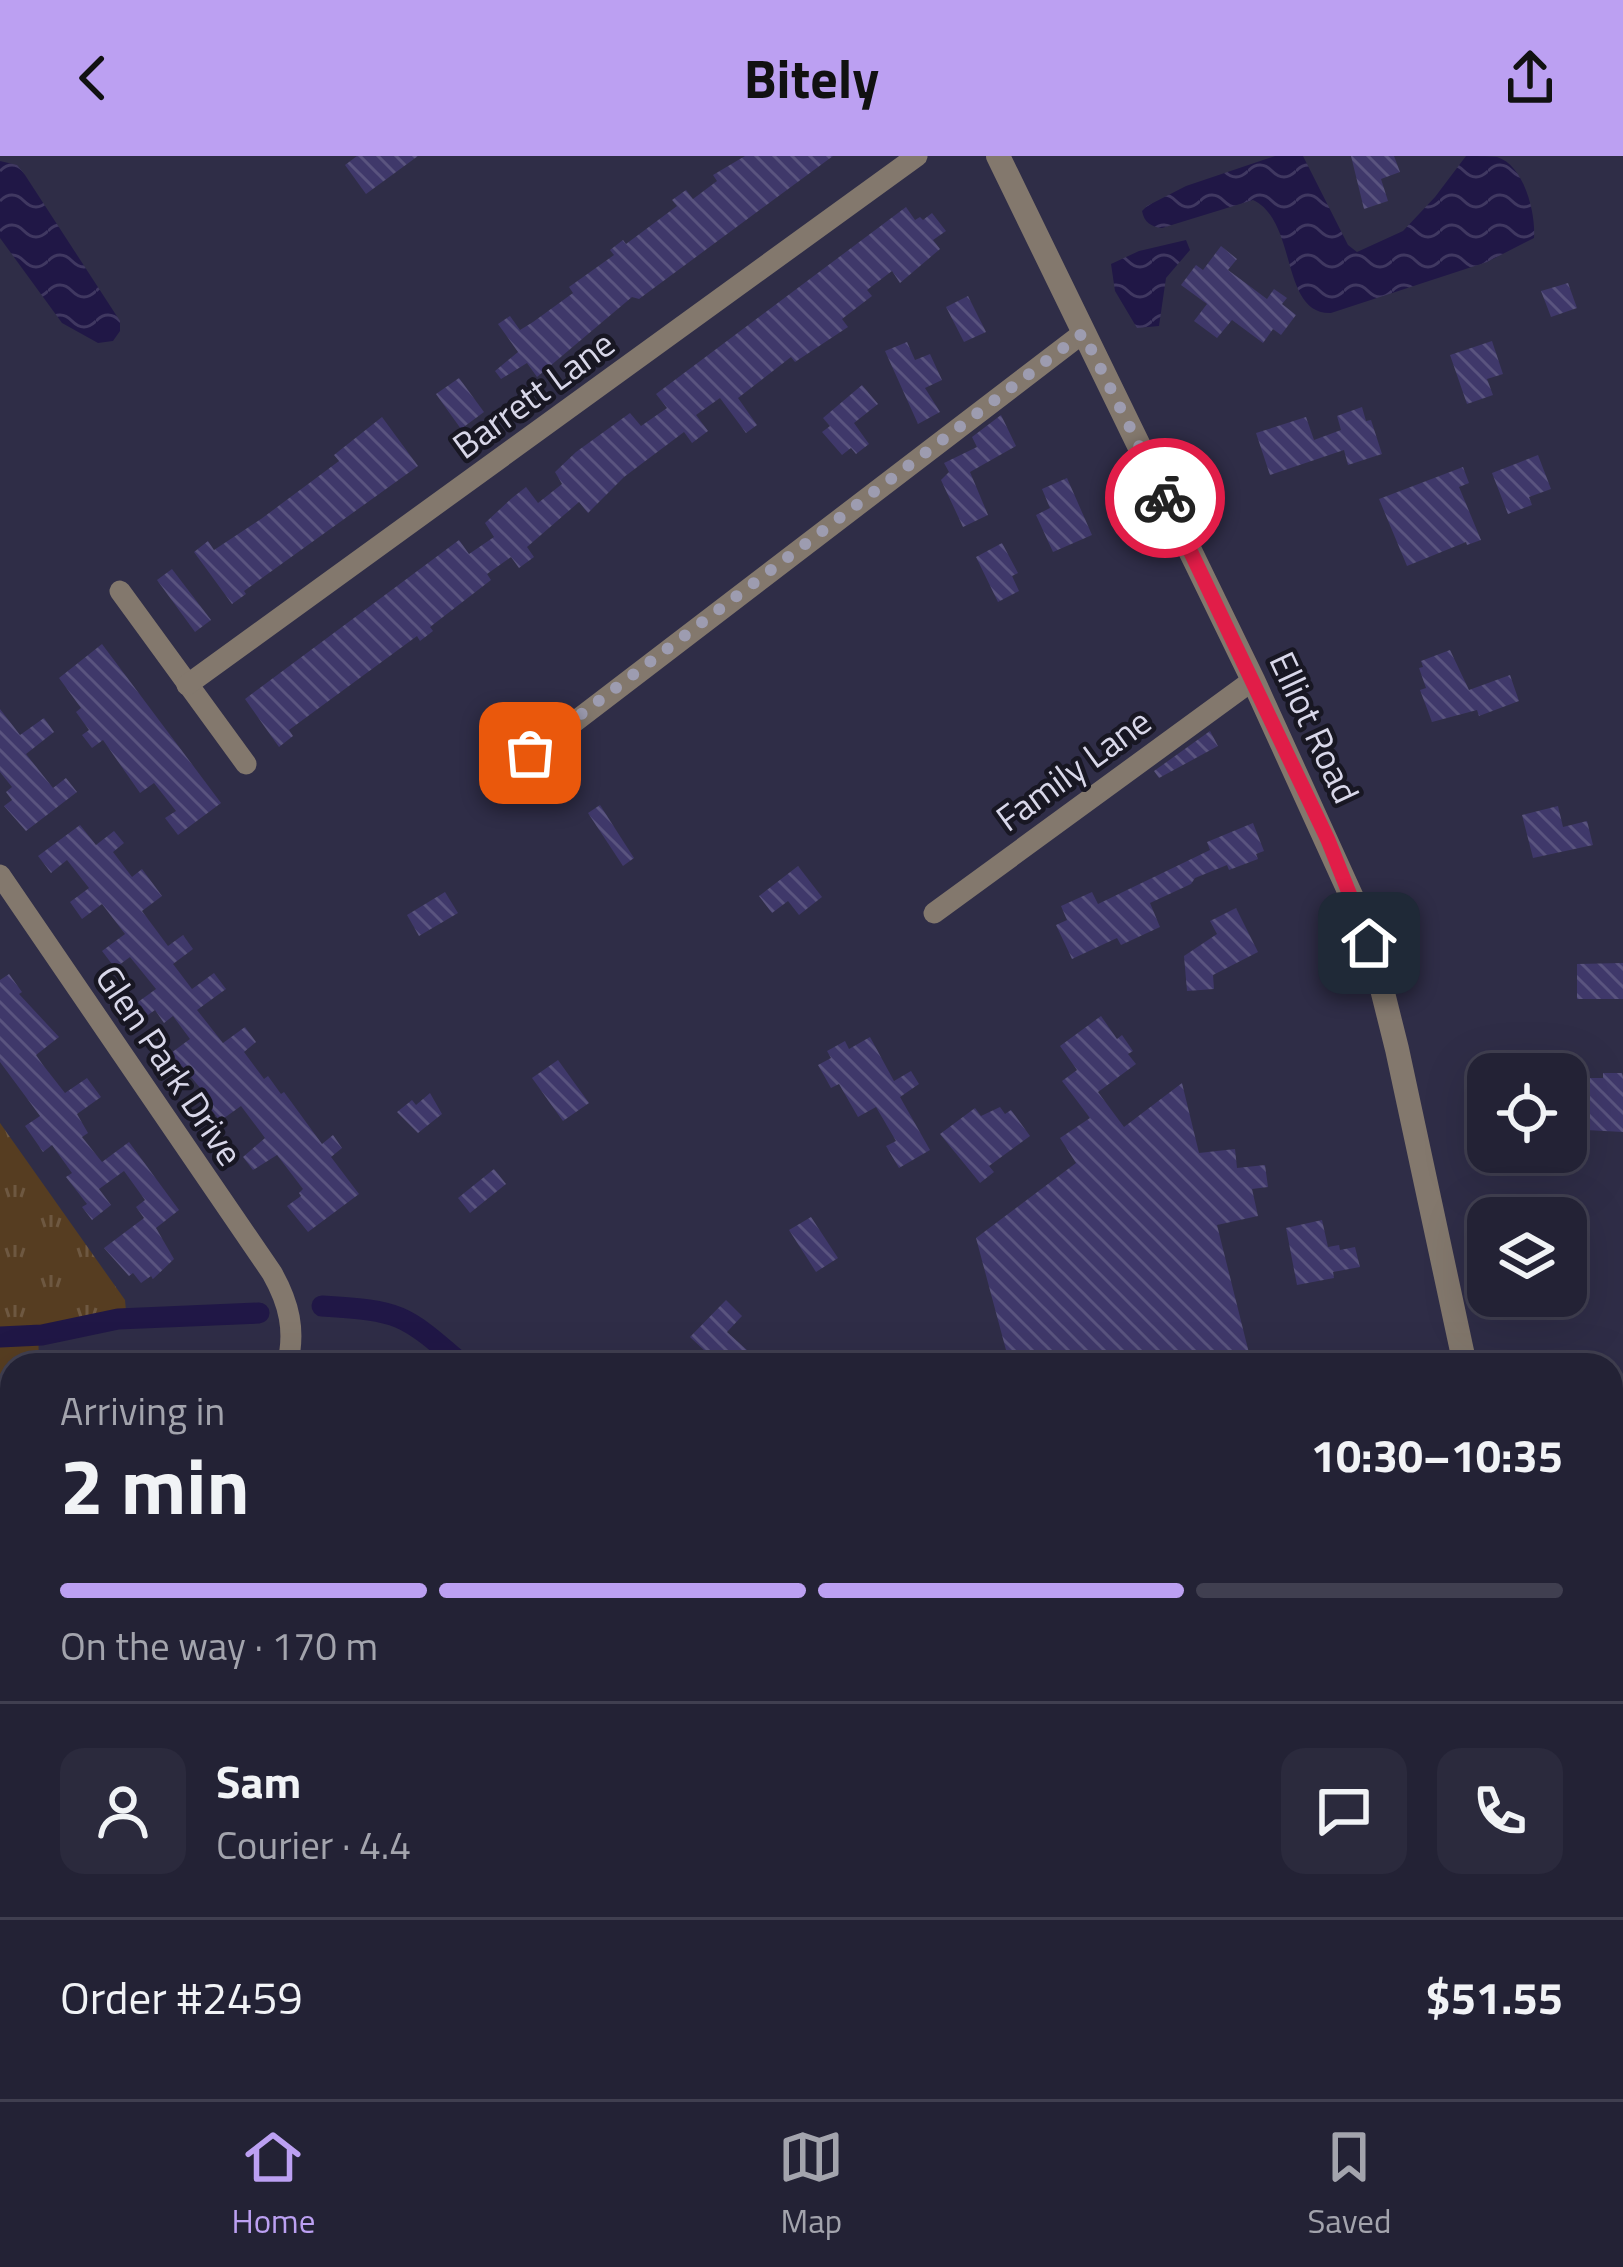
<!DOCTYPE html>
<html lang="en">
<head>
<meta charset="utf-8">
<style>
  body { margin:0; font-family:"Titillium Web",sans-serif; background:#2b2a3d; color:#f1f3f6; height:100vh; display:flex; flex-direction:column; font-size:45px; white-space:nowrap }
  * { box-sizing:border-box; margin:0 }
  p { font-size:39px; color:#a3a4ad }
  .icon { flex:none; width:66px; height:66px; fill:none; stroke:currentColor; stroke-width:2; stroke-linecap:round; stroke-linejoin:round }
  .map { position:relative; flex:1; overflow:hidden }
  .panel { position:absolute; left:0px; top:1197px; width:1623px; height:747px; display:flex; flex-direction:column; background:#232235; border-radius:36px 36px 0 0; box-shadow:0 12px 48px #0002,0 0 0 3px #403f50 }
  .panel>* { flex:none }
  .tools { position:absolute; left:1467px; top:897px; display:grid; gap:24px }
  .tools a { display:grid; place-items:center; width:120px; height:120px; border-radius:24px; background:#232235; box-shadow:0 12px 48px #0002,0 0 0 3px #403f50; font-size:60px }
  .pin { position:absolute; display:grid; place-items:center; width:102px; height:102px; color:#fff; margin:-51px; border-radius:24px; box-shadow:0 6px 18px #0006 }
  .courier { position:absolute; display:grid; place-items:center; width:120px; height:120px; margin:-60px; border:9px solid #e11d48; border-radius:50%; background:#fff; color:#222; box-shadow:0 3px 15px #0007 }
  .headline em { font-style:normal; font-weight:700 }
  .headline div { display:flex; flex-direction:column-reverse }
  .headline { display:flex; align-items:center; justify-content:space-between; height:204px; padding:0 60px }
  h1 { font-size:78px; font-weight:700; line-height:90px }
  .bar { display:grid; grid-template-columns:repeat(4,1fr); gap:18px 12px; align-content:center; height:144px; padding:0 60px }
  .bar i { height:15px; border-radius:9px; background:#403f50 }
  .bar .on { background:#bca0f2 }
  .bar p { grid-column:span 4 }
  .line { display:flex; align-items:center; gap:30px; padding:0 60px; border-top:3px solid #403f50 }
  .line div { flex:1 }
  .round { display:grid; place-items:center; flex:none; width:126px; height:126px; border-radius:24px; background:#2b2a3d }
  header { display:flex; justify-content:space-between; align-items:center; height:156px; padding:0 60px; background:#bca0f2; color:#111; font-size:54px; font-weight:700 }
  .menu { display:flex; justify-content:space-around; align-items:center; height:168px; border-top:3px solid #403f50; background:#232235; font-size:33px; color:#a3a4ad }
  .menu a { display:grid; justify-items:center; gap:6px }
  .menu .on { color:#bca0f2 }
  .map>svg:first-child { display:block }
  .grass { fill:url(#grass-tufts) }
  .water { fill:url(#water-waves) }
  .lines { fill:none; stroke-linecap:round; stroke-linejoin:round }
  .canal { stroke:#201746; stroke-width:21 }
  .building { fill:url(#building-back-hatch) }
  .minor { stroke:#83786d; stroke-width:21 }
  .tertiary { stroke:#83786d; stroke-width:24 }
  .done { stroke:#9d9cb0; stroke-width:12; stroke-dasharray:0 21.6 }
  .route { stroke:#e11d48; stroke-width:15 }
  .labels { text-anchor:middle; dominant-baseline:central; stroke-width:9; stroke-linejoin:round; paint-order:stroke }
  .street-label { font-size:36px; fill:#d8d7e9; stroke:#181723 }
</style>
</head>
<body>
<header><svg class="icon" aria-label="back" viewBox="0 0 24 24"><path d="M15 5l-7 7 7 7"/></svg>Bitely<svg class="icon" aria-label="share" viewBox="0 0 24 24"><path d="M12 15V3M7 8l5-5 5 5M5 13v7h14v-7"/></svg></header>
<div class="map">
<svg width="1623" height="1943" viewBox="0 0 1623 1943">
  <defs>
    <pattern id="grass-tufts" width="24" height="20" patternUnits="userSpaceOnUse" patternTransform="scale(3)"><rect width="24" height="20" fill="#563d21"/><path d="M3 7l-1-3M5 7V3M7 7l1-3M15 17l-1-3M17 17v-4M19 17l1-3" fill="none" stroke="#6e5841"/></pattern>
    <pattern id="water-waves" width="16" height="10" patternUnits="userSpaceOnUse" patternTransform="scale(3)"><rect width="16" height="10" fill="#201746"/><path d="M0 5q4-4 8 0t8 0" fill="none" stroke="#403861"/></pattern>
    <pattern id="building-back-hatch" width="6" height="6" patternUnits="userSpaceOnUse" patternTransform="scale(3)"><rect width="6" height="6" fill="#3f386a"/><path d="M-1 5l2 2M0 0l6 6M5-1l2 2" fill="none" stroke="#5a547f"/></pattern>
  </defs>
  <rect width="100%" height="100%" fill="#2f2d47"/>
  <polygon class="grass" points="0,967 125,1144 126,1155 38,1172 39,1209 12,1209 12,1354 0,1350"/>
  <g class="water">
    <path d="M1275 0H1303L1348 89 1357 96 1403 75 1435 41 1466 0C1475 0 1488 0 1497 1 1524 9 1536 57 1534 82L1487 106 1331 157C1280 159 1298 65 1253 44L1162 72C1151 71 1144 66 1142 55L1147 50 1186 30Z"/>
    <polygon points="0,5 17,9 25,19 120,165 120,175 113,185 98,187 62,167 0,82"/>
    <polygon points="1186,84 1190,94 1166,122 1159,170 1137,172 1115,135 1111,108 1139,95"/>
  </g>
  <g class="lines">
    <g class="canal">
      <path d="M322 1150C401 1155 403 1157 463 1209"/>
      <polyline points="0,1181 42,1179 118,1163 259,1157"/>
    </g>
  </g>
  <g class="building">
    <polygon points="357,0 418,0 366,38 345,9"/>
    <polygon points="745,0 833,0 639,143 632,141 537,221 527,207 501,223 495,215 518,196 498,168 510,160 520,174 533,166 573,137 569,131 614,99 610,94 623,84 626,88 677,50 672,44 686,34 693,43 717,25 713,19"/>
    <polygon points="1351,0 1394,0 1400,16 1381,23 1388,45 1364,53"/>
    <polygon points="906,51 915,64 920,61 923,64 932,57 946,75 933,84 940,93 900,127 892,115 867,134 872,140 842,163 848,171 795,206 791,201 738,242 757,269 746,277 720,242 696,259 708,275 692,287 684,276 624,321 588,357 579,346 527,391 534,401 519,412 511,401 487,418 491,424 430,471 433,475 420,485 417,480 289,574 293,580 279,591 245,543 459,384 469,398 494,381 485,367 512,342 526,331 538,347 562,328 555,316 576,296 630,257 641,270 667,252 656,238"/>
    <polygon points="1221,90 1237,103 1228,114 1267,143 1274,133 1287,142 1282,148 1296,159 1281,179 1273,173 1263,187 1232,164 1217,182 1194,165 1207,148 1181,129 1196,109 1203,114"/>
    <polygon points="1568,127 1577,152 1551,161 1541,135"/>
    <polygon points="968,140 986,176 964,186 946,151"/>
    <polygon points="1492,185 1503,218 1487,223 1493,239 1467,248 1450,199"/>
    <polygon points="907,186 915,204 930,198 942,224 925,232 940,256 918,268 885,195"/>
    <polygon points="459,222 484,256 461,273 436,238"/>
    <polygon points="862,229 878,248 854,267 869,288 856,298 851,292 842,299 822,276 830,270 823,262"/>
    <polygon points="1362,251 1366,265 1371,264 1382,298 1348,309 1344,294 1270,319 1256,277 1306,261 1314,284 1341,274 1337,260"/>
    <polygon points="1001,259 1016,290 970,316 988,359 963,371 941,324 949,316 944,307 977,291 972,281"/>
    <polygon points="382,261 418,310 244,435 246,438 232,448 194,396 208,385 214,394 261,363 339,305 334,299"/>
    <polygon points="1538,299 1551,333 1529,341 1532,349 1508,358 1492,317"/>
    <polygon points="1463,311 1469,327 1459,331 1481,384 1467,389 1466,386 1407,410 1379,343"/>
    <polygon points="1067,322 1092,379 1053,396 1036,359 1050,352 1042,333"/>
    <polygon points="1002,387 1018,417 1012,420 1019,435 998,446 976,401"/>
    <polygon points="172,413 211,464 195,476 157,424"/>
    <polygon points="102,488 221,647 178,679 165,662 176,655 154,627 140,637 103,584 92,592 82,579 89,574 76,556 81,552 59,522"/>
    <polygon points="1450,494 1469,534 1510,519 1519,545 1479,560 1477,554 1432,566 1420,534 1426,532 1419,512 1423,511 1421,505"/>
    <polygon points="0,553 20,579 44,562 54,576 26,598 53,632 66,622 77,636 26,675 4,650 12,644 6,636 12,631 0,616"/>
    <polygon points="1210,575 1218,590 1159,622 1154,615"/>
    <polygon points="600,649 634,702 623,710 588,657"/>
    <polygon points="1558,650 1563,671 1587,665 1593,689 1533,702 1522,659"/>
    <polygon points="1253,667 1264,695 1256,698 1258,703 1229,714 1227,709 1195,722 1191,728 1150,747 1160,771 1121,789 1117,782 1072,803 1056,769 1067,764 1061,750 1092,736 1098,748 1210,694 1207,686"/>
    <polygon points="80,669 96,689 114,675 124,687 113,696 132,721 142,713 162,740 142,755 168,790 183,779 193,793 173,808 192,833 214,817 226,833 197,854 223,887 245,871 256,886 244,896 264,923 268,920 281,938 284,936 322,988 333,979 342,992 331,1001 359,1038 308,1076 287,1050 301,1040 299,1037 303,1033 277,999 253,1014 243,1001 265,982 241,950 220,965 207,948 211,945 171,897 190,883 173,860 164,867 155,854 148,859 138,846 156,833 130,801 115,812 102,795 125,778 102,748 82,763 70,746 89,732 67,704 51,717 38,700"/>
    <polygon points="798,710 822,741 799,759 788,745 772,757 759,740"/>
    <polygon points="445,736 458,757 419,780 407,759"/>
    <polygon points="1236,752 1258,796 1213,819 1214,833 1187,835 1184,800 1217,778 1210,765"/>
    <polygon points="1623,807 1623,843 1577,843 1577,808"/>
    <polygon points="9,818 22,836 19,838 59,881 36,899 43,909 65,937 87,922 101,941 77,958 88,977 82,981 102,1006 129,986 179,1054 156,1072 174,1103 153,1123 151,1120 141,1127 133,1117 129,1120 104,1092 144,1062 136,1051 145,1044 124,1015 99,1033 111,1049 92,1064 82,1051 87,1048 66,1021 72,1017 52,989 43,996 25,970 40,960 0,906 0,824"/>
    <polygon points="1101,860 1117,883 1122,879 1133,895 1128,898 1136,908 1098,936 1124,971 1182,927 1199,997 1235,993 1237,1012 1265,1009 1268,1031 1252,1033 1258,1060 1217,1069 1252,1209 1010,1209 976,1082 1076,1007 1060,982 1090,962 1062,925 1077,914 1060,890"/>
    <polygon points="870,881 894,925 911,915 919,928 900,941 930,994 899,1012 886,990 896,985 876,951 858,961 839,928 831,932 818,909 831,902 827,895 845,885 849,893"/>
    <polygon points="558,904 589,947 563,965 532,922"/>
    <polygon points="1603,917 1622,917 1623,921 1623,976 1586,974 1586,963 1566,962 1566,941 1577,941 1578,922 1603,922"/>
    <polygon points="430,937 442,958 418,977 397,956 412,944 416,949"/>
    <polygon points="1000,951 1005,958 1011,954 1030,980 989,1010 994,1016 980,1027 940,978 975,952 981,960"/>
    <polygon points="494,1013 506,1028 470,1057 458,1042"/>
    <polygon points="811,1061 838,1102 816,1116 789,1074"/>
    <polygon points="1322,1064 1328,1091 1339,1089 1340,1094 1355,1091 1360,1111 1333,1116 1334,1122 1297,1129 1286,1072"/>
    <polygon points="726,1144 742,1160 727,1176 747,1194 732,1209 720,1209 690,1181"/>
  </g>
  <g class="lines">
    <g class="minor">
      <polyline points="120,435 246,608"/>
      <polyline points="187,529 917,0"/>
      <polyline points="496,626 1083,177"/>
      <path d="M0 719 272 1117C289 1147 296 1175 287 1209"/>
      <polyline points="934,757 1253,524"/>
      <polyline points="0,1375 12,1392"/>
      <polyline points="1611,1728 1623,1730"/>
      <polyline points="0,1775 12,1791"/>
      <polyline points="307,1932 308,1943"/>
      <polyline points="558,1932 559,1943"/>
      <polyline points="812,1932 813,1943"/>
      <polyline points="1077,1932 1080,1943"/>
      <polyline points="1381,1932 1386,1943"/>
      <polyline points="74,1943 86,1932"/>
    </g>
    <g class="tertiary">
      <polyline points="998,0 1253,524 1354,746 1377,813 1397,893 1465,1209"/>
      <polyline points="1611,1378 1623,1381"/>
      <polyline points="0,1580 12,1572"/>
    </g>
  </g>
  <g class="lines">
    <polyline class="done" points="530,597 1083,177 1165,342"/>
    <polyline class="route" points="1165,342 1328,684 1369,787"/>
  </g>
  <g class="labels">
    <g class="street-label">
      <text transform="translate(533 238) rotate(-36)">Barrett Lane</text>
      <text transform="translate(1315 571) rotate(65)">Elliot Road</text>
      <text transform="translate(1073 613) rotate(-36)">Family Lane</text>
      <text transform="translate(170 909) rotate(56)">Glen Park Drive</text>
    </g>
  </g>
</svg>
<div class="tools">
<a><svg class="icon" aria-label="locate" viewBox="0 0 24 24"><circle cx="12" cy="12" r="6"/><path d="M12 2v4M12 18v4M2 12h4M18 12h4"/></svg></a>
<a><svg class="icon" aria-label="layers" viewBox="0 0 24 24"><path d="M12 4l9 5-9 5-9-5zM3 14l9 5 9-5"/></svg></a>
</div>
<div class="pin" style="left:530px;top:597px;background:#ea580c"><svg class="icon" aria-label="bag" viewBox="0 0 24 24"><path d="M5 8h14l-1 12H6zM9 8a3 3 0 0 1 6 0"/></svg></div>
<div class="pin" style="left:1369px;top:787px;background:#1f2937"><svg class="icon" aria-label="home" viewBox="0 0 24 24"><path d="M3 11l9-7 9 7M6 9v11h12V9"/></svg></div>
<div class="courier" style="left:1165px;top:342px"><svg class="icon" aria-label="bike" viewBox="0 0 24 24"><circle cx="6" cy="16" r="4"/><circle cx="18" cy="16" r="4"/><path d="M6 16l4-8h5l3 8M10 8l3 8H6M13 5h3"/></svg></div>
<section class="panel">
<div class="headline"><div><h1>2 min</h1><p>Arriving in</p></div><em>10:30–10:35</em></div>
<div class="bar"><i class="on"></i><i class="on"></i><i class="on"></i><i></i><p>On the way · 170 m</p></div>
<div class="line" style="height:216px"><a class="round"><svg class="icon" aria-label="person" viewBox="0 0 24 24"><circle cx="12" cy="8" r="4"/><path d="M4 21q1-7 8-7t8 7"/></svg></a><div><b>Sam</b><p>Courier · 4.4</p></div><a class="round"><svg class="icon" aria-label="chat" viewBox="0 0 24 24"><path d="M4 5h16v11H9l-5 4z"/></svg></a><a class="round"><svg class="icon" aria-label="phone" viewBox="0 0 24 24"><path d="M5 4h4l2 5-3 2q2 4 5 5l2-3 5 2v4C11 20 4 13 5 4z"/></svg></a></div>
<div class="line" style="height:156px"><div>Order #2459</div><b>$51.55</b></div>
</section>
</div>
<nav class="menu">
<a class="on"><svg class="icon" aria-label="home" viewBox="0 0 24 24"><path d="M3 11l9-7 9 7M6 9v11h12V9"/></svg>Home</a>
<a><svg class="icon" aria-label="map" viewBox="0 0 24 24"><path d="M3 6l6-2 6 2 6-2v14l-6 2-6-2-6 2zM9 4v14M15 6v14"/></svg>Map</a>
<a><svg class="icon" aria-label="saved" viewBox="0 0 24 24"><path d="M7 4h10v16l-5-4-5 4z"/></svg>Saved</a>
</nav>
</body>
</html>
